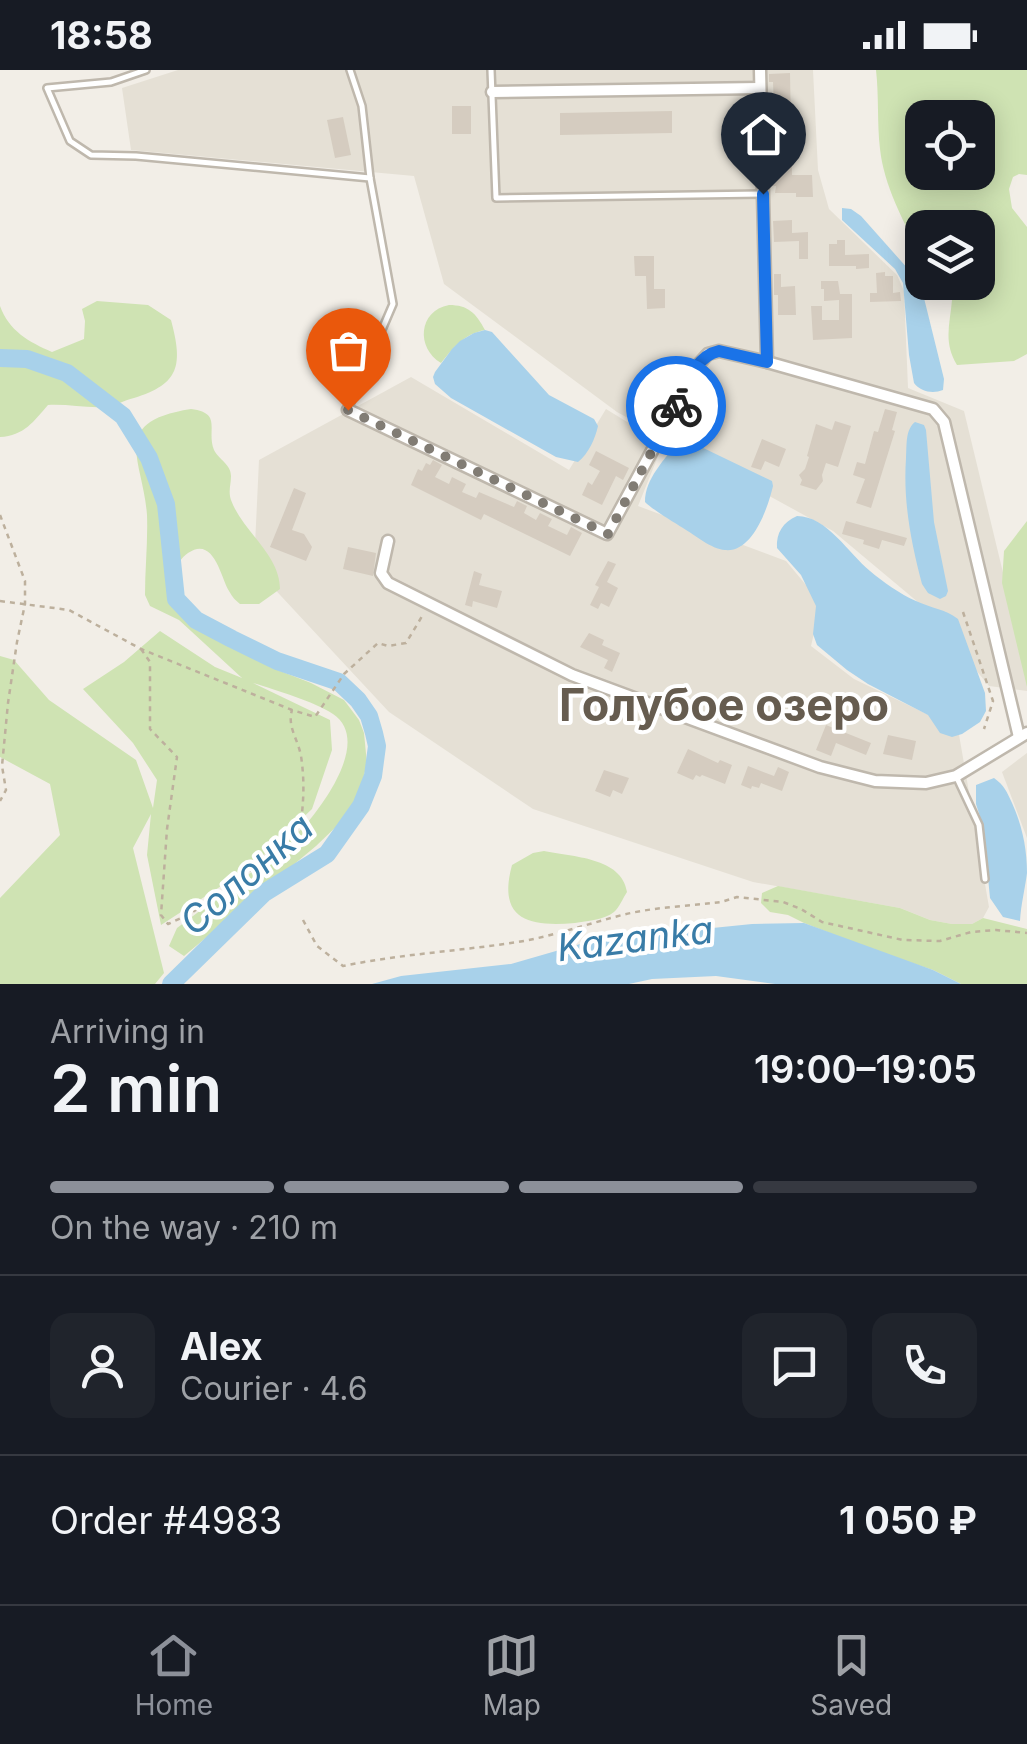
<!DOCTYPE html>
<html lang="en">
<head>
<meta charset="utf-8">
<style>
  body { margin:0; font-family:Inter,sans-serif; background:#20242c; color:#f1f3f6; height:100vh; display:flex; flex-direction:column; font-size:38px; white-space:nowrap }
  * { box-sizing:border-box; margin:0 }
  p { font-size:32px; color:#9ea1a6 }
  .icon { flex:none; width:55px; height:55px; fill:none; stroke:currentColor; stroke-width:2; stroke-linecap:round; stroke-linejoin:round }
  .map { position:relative; height:914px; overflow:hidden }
  .side { display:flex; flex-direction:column; background:#171b24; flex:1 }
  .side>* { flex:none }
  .tools { position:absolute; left:905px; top:30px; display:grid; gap:20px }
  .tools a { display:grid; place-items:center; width:90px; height:90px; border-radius:20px; background:#171b24; box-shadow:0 5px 25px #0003; font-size:50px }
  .pin { position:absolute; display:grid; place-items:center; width:85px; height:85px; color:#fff; margin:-102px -42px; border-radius:50% 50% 50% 0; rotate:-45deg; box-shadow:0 0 10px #0007 }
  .pin .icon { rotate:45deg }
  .courier { position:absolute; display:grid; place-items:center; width:100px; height:100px; margin:-50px; border:8px solid #1a73e8; border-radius:50%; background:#fff; color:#222; box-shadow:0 2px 12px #0007 }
  .head em { font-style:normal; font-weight:600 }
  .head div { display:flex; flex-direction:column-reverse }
  .head { display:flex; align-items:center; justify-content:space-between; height:170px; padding:0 50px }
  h1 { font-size:65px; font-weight:600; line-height:75px }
  .bar { display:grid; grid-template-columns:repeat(4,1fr); gap:15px 10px; align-content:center; height:120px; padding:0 50px }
  .bar i { height:12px; border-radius:8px; background:#363941 }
  .bar .on { background:#8c9099 }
  .bar p { grid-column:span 4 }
  .line { display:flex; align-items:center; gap:25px; padding:0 50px; border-top:2px solid #363941 }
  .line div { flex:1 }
  .round { display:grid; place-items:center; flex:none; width:105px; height:105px; border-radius:20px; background:#20242c }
  .status { display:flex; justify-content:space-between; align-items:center; height:70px; padding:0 50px; background:#171b24; direction:ltr }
  .status svg { height:28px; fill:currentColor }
  .tab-bar { display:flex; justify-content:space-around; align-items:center; height:140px; border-top:2px solid #363941; background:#171b24; font-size:28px; color:#9ea1a6 }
  .tab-bar a { display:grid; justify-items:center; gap:5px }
  .tab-bar .on { color:#8c9099 }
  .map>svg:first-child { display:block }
  .residential { fill:#e5e0d5 }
  .green { fill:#cfe3b3; fill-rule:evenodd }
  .water { fill:#a8d1ea }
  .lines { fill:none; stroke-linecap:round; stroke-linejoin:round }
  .river { stroke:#a8d1ea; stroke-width:18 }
  .building { fill:#d5ccc0 }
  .lane-casing { stroke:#bfb8ad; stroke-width:10 }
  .street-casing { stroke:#bfb8ad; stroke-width:15 }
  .path { stroke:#bdb09d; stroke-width:2.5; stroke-dasharray:5 5; stroke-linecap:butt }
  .lane { stroke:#fff; stroke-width:5 }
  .street { stroke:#fff; stroke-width:10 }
  .done { stroke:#817c74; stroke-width:10; stroke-dasharray:0 18 }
  .route { stroke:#1a73e8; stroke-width:12 }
  .labels { text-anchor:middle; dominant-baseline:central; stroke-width:8; stroke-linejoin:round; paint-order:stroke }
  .water-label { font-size:38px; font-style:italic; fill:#397ca7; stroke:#fff }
  .district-label { font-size:45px; font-weight:bold; fill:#665c4f; stroke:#fff }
</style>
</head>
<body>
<div class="status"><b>18:58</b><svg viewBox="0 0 49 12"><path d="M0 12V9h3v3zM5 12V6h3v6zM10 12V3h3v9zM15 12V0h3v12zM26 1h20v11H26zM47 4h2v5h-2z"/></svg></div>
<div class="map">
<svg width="1027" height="914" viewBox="0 0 1027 914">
  <rect width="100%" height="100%" fill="#f2eee7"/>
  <g class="residential">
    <polygon points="178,0 813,0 818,100 829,139 897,205 904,221 908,318 964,341 1027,602 1027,621 989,616 925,538 833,461 617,342 444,214 414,106 131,80 122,18"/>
    <polygon points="411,307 569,400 606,339 663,374 638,436 786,491 821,533 811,576 854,609 958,659 989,837 983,848 972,854 952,854 930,850 900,838 753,812 533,739 389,642 254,497 259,390"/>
    <polygon points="1027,683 1027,768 1002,702"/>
  </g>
  <g class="green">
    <path d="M876 0H1027V105L1019 104 1013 107 1009 119 1012 138 1027 157V284L1014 291 957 295C943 272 950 254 952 230L941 213 978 212V158H922V186L920 183C903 151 884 115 880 79 877 53 879 26 876 0ZM922 48H978V102H922Z"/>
    <path d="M97 231 148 235 171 250C183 295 180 314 134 328 124 330 114 337 104 337 86 338 67 334 48 335 34 351 24 366 0 367V236C9 261 29 272 52 282L84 269 85 251 82 239Z"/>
    <path d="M449 235C468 235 476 243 485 260 464 264 454 277 441 293 416 278 418 241 449 235Z"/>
    <path d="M191 339C223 343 206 360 214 380 219 390 231 394 231 406 231 415 228 421 231 430 242 461 280 484 280 519L259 534H240C234 529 233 528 229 521 221 508 214 465 188 483 182 487 176 496 171 502L173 520 188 541 232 575 270 597 311 613 344 630 359 650 364 663 367 694 359 724 341 752 316 776 184 886 169 876 177 858 281 780C288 769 299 763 308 752 327 729 370 669 333 644 313 631 275 620 253 613L330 650 332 680 312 739 252 796 161 855 147 785 151 744 133 778 164 903 155 914H0V828L60 765 50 714 0 687V586L14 590 49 630 136 690 153 738 157 710 133 673 83 619 124 592 160 561 215 597 242 608 179 550 150 536 145 525C145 498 148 472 147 445 143 389 108 352 191 339Z"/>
    <polygon points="1027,451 1027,617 1002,513 1004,481"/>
    <path d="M544 781C572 787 622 787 627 822 623 828 619 838 614 842 604 850 587 851 575 853 529 857 497 850 512 795L533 783Z"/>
    <polygon points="778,816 900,838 930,850 952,854 972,854 983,848 1027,859 1027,914 961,914 933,900 879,882 804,853 788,845 770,842 761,833 762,823"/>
  </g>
  <g class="water">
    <path d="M842 138 851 139 861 146 917 209 924 228 944 309 943 320C933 324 921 322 914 313L909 285 903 213 895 199 842 150Z"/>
    <path d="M485 260 492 262 549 325 594 349 598 356C595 369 589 383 578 392L556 387 451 328 435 314 433 307 435 302 452 279 460 271 474 263Z"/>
    <path d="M915 352 924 355 926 360 934 452 948 521 946 526 940 529 928 523 922 514C911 472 903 432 906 388 907 375 905 360 915 352Z"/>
    <path d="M683 370 695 374 772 411 773 416C768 437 753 483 725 480 711 479 695 465 683 458 672 451 653 440 645 432 645 408 665 390 678 371Z"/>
    <path d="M797 446C827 446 849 484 870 501 883 512 900 524 916 531 930 538 946 539 958 549L985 623 986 641 980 652 962 664 952 667 940 663 928 645 868 614 847 600 817 575 813 564 816 536 801 505 777 478C776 463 783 452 797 446Z"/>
    <path d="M994 708C1004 715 1007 722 1012 733 1022 755 1027 778 1027 803 1025 819 1021 834 1020 851L1003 847 990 828 983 756 976 734V715Z"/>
    <polygon points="804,853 933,900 961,914 775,914 716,906 652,909 629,914 372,914 401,906 511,894 594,870 752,854"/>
  </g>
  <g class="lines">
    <polyline class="river" points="0,288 27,289 67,303 123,346 149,388 166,434 176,529 196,550 232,569 277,591 339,612 358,630 369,646 374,663 377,676 373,706 361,736 327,784 264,823 171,914"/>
  </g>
  <g class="building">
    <polygon points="790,3 792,105 812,105 813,127 796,127 796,123 775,123 776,116 772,116 770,72 774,72 774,45 770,45 770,37 774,37 773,12 769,12 769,4"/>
    <rect x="452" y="36" width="19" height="28"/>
    <polygon points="672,41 672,63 560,65 560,43"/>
    <polygon points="343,47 351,85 335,88 327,50"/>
    <polygon points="792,150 792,163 808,162 808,189 799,189 799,171 774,172 773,151"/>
    <polygon points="837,170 845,170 845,185 869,184 869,198 856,199 856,196 829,196 829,174 837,174"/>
    <polygon points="634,186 654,186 654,219 665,219 665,238 647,239 646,206 635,206"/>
    <polygon points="885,202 885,206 893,206 893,223 900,222 901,231 870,232 870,223 877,223 876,203"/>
    <polygon points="774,204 781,204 781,217 795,216 796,245 778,245 778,225 774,225"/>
    <polygon points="821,211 838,211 840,224 852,224 852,268 813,270 811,236 822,236 822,250 839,250 839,230 824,231 824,219 821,219"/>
    <polygon points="885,339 897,342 892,360 895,361 871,438 856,433 865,409 853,405 857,392 865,394 874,361 878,362"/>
    <polygon points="835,351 851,356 838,397 826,393 822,405 823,411 816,420 800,415 802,410 799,405 805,399 809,387 807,386 816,354 832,360"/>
    <polygon points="762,369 786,379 779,397 765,391 761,400 751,397"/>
    <polygon points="596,381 629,398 623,410 616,406 602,435 582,425 588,412 592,415 600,401 589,395"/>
    <polygon points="433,390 442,395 435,407 449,414 452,407 466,414 462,422 476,428 479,422 514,437 517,431 527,436 524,443 536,450 540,443 552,449 548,456 567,465 571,457 582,463 570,486 484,444 481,450 411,415 418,399 422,401 426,393 430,395"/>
    <polygon points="294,418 306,423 292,460 304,464 312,477 306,491 270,477"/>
    <polygon points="846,451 907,468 904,476 882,470 879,479 863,474 864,470 842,464"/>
    <polygon points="348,477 376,483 373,506 343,499"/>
    <polygon points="608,491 616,494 607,512 618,518 609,537 601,533 598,539 590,535 599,517 595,515"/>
    <polygon points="474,501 482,504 479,515 502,521 497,538 473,531 472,537 465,535"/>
    <polygon points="589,563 604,570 602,575 620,583 612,602 604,598 608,590 580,577"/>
    <polygon points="826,655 871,673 866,685 836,673 831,686 816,680"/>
    <polygon points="888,665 916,671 912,690 883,684"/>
    <polygon points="688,679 718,693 720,690 732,695 725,714 702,705 700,707 696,705 693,710 677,703"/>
    <polygon points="748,696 774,706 778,697 789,702 782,721 761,713 759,718 752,716 751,719 741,715"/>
    <polygon points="604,700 629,708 622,724 613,720 610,727 595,721"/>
  </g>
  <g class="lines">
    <defs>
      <g id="lane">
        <polyline points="146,0 111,12 47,18 70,71 91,85 136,86 370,108"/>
        <polyline points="491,0 496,128 761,124"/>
        <polyline points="348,339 393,234 370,108 362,36 350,0"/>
        <polyline points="956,706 979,755 985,809"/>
      </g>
      <g id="street">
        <polyline points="760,0 767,292"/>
        <polyline points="492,22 760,18"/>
        <polyline points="348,340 607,464 699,294 708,284 719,281 767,292 933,339 944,352 1019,667"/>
        <polyline points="388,471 381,503 388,513 572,605 820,697 875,711 926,713 956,706 1027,663"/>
      </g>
    </defs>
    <use href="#lane" class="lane-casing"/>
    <use href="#street" class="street-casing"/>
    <g class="path">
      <polyline points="0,445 25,511 25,534 17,572 8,633 2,696 6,720 0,731"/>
      <polyline points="0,531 69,540 141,579 292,640 315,647 344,604 378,573 388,576 406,573 424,543"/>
      <polyline points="963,542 993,631 984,659"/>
      <path d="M141 579 150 592V659L177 687 167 759 161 845 168 854 190 844 256 798 286 759 302 743C304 724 304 706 301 686 298 669 287 657 292 640"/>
      <path d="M303 850 317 876 343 896C401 884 460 881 518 872 554 866 587 854 622 845 654 837 689 836 721 832L737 827 783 832 801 839 822 852 903 870 940 871 971 862 996 860 1027 863"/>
    </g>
    <use href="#lane" class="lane"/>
    <use href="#street" class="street"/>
  </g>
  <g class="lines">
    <polyline class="done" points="348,340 608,464 676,336"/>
    <path class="route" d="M676 336C686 316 695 286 719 281L767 292 763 124"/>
  </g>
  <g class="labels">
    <g class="water-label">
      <text transform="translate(246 804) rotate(-41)">Солонка</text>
      <text transform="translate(635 868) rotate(-7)">Kazanka</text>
    </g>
    <g class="district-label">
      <text x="724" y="634">Голубое озеро</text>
    </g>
  </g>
</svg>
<div class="tools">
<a><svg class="icon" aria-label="locate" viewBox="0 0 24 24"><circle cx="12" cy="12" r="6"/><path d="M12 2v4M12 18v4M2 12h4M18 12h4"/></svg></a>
<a><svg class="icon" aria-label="layers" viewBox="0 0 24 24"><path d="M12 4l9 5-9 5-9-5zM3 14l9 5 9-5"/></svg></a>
</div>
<div class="pin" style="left:348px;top:340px;background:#ea580c"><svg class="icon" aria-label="bag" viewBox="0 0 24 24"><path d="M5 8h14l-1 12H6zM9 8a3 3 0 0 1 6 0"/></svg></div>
<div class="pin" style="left:763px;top:124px;background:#1f2937"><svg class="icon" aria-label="home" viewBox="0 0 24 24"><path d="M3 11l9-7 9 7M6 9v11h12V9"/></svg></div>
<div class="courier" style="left:676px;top:336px"><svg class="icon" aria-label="bike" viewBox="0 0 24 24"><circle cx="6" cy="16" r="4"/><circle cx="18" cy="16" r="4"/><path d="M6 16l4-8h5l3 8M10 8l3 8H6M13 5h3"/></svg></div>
</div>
<section class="side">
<div class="head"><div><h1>2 min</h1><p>Arriving in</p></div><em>19:00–19:05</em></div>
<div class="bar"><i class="on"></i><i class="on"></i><i class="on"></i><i></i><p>On the way · 210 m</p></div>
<div class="line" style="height:180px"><a class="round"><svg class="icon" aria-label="person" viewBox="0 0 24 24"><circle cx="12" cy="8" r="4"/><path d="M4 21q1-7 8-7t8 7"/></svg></a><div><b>Alex</b><p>Courier · 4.6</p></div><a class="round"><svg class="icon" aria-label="chat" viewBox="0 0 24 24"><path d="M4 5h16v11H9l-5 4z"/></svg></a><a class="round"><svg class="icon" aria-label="phone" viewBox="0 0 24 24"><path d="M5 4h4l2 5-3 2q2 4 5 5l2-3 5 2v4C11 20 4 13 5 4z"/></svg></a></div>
<div class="line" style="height:130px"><div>Order #4983</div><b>1 050 ₽</b></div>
</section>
<nav class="tab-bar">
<a class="on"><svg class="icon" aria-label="home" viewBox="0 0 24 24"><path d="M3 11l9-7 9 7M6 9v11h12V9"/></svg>Home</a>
<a><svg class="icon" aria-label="map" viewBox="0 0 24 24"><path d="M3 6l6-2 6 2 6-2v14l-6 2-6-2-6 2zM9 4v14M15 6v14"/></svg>Map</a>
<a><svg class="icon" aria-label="saved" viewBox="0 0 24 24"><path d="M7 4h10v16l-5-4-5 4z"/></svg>Saved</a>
</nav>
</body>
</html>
